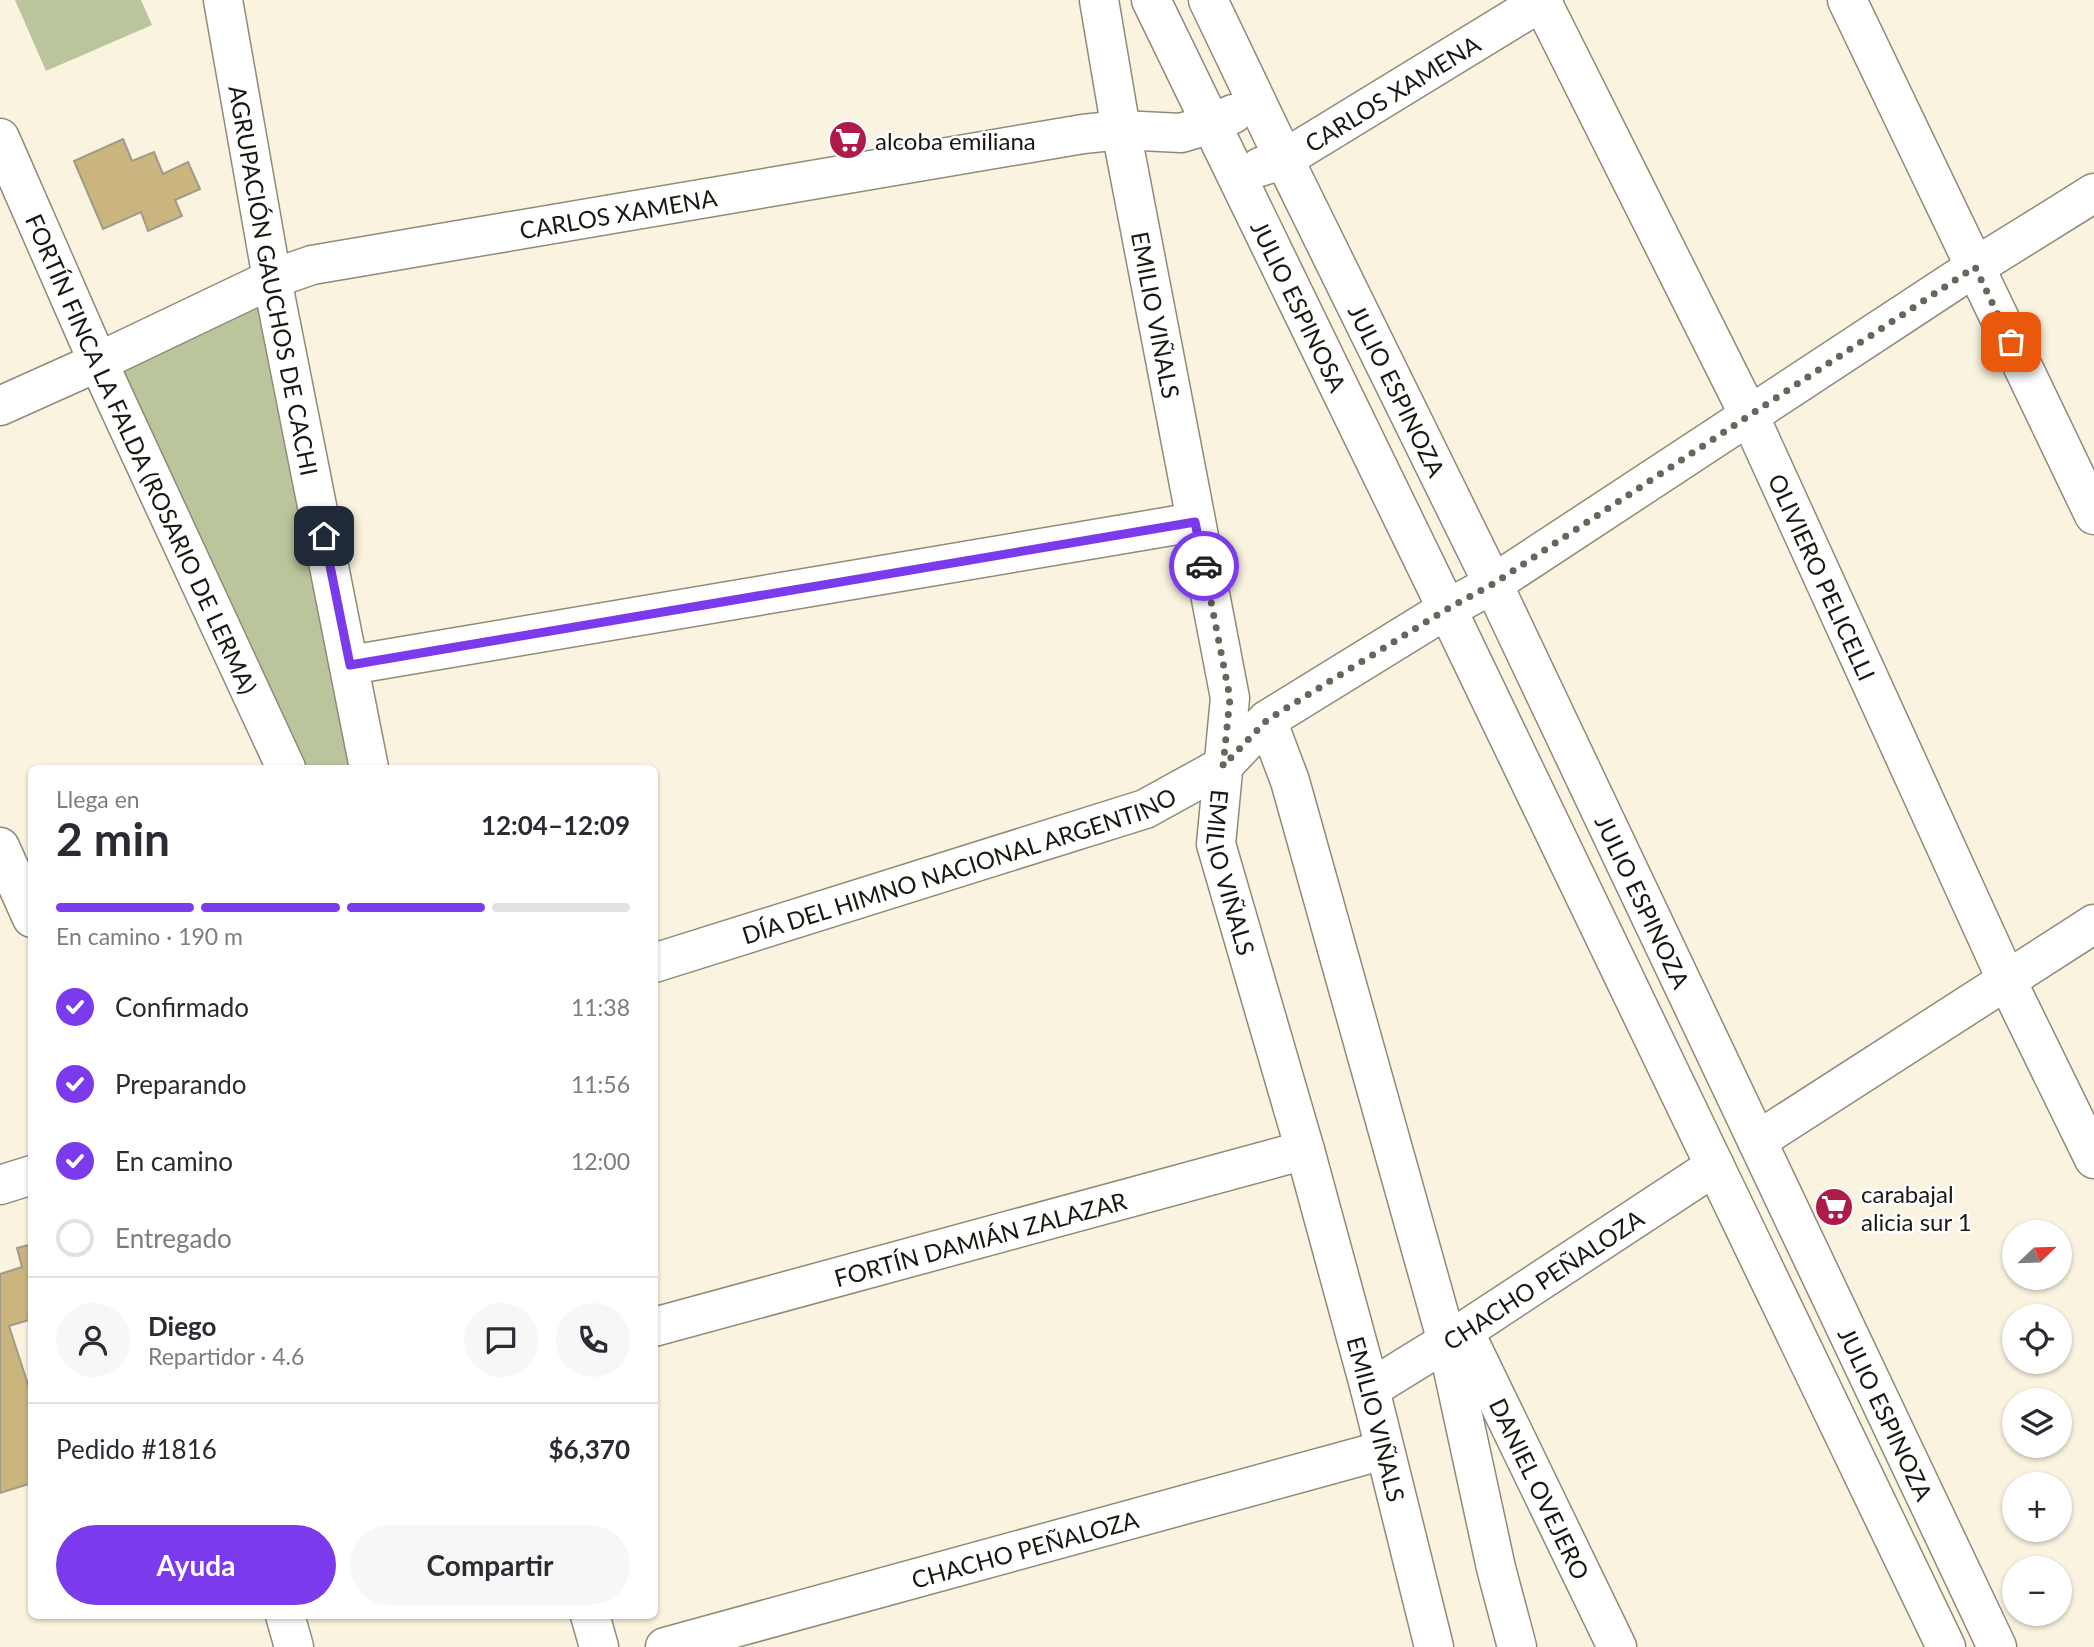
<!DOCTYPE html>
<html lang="es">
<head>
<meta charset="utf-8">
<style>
  body { margin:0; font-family:Lato,sans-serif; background:#f7f7f7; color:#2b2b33; height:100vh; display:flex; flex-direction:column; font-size:26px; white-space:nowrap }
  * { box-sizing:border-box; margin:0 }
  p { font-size:23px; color:#7c7c81 }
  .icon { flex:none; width:38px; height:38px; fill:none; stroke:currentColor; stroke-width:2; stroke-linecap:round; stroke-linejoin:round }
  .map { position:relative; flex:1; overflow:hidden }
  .side { position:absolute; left:28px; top:765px; width:630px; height:854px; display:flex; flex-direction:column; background:#fff; border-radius:10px; box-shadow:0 2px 5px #0004 }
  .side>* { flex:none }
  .needle { width:46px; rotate:67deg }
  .controls { position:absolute; left:2002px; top:1220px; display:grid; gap:14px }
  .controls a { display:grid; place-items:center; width:70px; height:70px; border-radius:50%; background:#fff; box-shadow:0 2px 5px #0004; font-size:35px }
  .pin { position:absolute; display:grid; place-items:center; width:60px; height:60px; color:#fff; margin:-30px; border-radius:14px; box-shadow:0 4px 10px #0006 }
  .courier { position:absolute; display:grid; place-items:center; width:70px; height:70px; margin:-35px; border:5px solid #7c3aed; border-radius:50%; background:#fff; color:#222; box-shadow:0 2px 9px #0007 }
  .summary em { font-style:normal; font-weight:700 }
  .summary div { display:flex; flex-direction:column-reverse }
  .summary { display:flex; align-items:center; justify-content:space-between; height:119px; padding:0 28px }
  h1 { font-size:46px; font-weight:700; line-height:52px }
  .bar { display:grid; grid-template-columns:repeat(4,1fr); gap:10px 7px; align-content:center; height:84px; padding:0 28px }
  .bar i { height:9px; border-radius:5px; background:#e1e1e2 }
  .bar .active { background:#7c3aed }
  .bar p { grid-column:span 4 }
  .line { display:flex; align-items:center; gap:18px; padding:0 28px; border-top:2px solid #e1e1e2 }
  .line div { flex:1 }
  .round { display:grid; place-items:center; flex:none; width:74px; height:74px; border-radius:37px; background:#f7f7f7 }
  ol { padding:0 28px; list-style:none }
  li { display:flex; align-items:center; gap:21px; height:77px }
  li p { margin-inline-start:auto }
  li .icon { padding:7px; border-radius:50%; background:#7c3aed; color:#fff; stroke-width:4 }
  li:last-child { color:#7c7c81 }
  li i { width:38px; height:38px; border:4px solid #e1e1e2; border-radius:50% }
  .action { display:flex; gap:14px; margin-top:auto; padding:14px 28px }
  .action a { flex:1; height:80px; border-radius:42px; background:#7c3aed; color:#fff; font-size:28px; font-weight:700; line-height:80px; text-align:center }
  .action a+a { background:#f7f7f7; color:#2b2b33 }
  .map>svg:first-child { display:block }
  .green { fill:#bbc59b }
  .building { fill:#cab57f; stroke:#a19a89; stroke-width:2 }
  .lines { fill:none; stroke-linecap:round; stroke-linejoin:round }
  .minor-casing { stroke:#918a79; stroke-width:41 }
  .minor { stroke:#fff; stroke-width:38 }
  .done { stroke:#69655a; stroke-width:7; stroke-dasharray:0 12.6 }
  .route { stroke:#7c3aed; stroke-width:9 }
  .labels { text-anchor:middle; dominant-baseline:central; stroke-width:5; stroke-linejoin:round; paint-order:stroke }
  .street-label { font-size:24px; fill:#1b1812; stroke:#fff }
  .poi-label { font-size:24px; fill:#1b1812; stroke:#fff; text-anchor:start }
</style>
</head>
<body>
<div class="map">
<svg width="2094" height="1647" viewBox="0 0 2094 1647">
  <rect width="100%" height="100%" fill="#faf3e0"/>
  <g class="green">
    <polygon points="15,0 141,0 152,25 46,71"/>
    <polygon points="272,279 368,768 291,768 98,362"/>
  </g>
  <g class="building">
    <polygon points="123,139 132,161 154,152 163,174 188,162 200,189 175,200 182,216 148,231 141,212 103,229 74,161"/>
    <polygon points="32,1244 32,1319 9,1326 32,1397 32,1483 0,1493 0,1274 22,1267 17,1248"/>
  </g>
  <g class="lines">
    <defs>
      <g id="minor">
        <path id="s1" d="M223 0 272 279 369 768"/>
        <path id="s2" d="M1099 0 1121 130 1230 698 1216 844 1305 1150 1370 1389 1434 1647"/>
        <path id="s3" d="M1151 0 1447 609 1946 1647"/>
        <path id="s4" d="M1208 0 1284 159 1493 584 1997 1647"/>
        <path id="s5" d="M1541 0 1749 415 2007 981 2094 1159"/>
        <polyline points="1847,0 2094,515"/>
        <path id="s6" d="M0 138 98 362 286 768"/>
        <path id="s7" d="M1260 167 1284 159 1544 0"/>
        <path id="s8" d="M0 406 98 362 272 279 312 265 1083 134 1121 130 1181 133 1211 124 1233 114"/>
        <polyline points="350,665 1195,522"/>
        <polyline points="1267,720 1290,781 1447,1342 1496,1568 1517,1647"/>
        <polyline points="0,847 32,918"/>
        <path id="s9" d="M654 963 1145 809 1223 766 1267 720 1447 609 1493 584 1975 267 2094 193"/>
        <polyline points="1757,1141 2094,924"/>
        <polyline points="0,1185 32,1175"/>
        <path id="s10" d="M654 1327 1305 1150"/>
        <path id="s11" d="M1464 1331 1617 1647"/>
        <path id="s12" d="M1370 1389 1464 1331 1715 1166"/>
        <polyline points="285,1615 294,1647"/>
        <polyline points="590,1615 599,1647"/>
        <path id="s13" d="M665 1647 1384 1450"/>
      </g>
    </defs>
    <use href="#minor" class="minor-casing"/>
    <use href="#minor" class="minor"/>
  </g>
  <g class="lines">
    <polyline class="done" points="1204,566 1230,698 1223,766 1267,720 1447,609 1493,584 1975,267 2011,342"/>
    <polyline class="route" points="324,536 350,665 1195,522 1204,566"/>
  </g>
  <defs>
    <symbol id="supermarket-disc" viewBox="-11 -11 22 22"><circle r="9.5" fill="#ae1b4a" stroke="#fff"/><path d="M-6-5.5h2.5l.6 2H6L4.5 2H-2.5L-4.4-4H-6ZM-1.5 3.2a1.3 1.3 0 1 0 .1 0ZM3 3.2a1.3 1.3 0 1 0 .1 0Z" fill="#fff"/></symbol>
  </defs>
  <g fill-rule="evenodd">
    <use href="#supermarket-disc" x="826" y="118" width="44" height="44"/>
    <use href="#supermarket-disc" x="1812" y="1185" width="44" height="44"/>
  </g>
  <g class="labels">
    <g class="street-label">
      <text stroke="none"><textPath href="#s7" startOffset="152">CARLOS XAMENA</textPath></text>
      <text stroke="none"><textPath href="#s8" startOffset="653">CARLOS XAMENA</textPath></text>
      <text stroke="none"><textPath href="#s1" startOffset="285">AGRUPACIÓN GAUCHOS DE CACHI</textPath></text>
      <text stroke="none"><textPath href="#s3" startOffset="340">JULIO ESPINOSA</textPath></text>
      <text stroke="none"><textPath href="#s2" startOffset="320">EMILIO VIÑALS</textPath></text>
      <text stroke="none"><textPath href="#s4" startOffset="434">JULIO ESPINOZA</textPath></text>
      <text stroke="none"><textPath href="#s6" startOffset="346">FORTÍN FINCA LA FALDA (ROSARIO DE LERMA)</textPath></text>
      <text stroke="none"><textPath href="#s5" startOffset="642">OLIVIERO PELICELLI</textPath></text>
      <text stroke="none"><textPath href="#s9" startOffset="320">DÍA DEL HIMNO NACIONAL ARGENTINO</textPath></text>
      <text stroke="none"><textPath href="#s2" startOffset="887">EMILIO VIÑALS</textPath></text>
      <text stroke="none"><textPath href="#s4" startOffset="1001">JULIO ESPINOZA</textPath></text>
      <text stroke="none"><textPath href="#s10" startOffset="338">FORTÍN DAMIÁN ZALAZAR</textPath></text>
      <text stroke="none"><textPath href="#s12" startOffset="205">CHACHO PEÑALOZA</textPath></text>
      <text stroke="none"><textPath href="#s4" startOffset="1568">JULIO ESPINOZA</textPath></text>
      <text stroke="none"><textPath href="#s2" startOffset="1454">EMILIO VIÑALS</textPath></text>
      <text stroke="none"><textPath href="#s11" startOffset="175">DANIEL OVEJERO</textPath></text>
      <text stroke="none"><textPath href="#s13" startOffset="373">CHACHO PEÑALOZA</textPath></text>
    </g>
    <g class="poi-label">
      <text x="875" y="140">alcoba emiliana</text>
      <text x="1861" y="1193">carabajal<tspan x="1861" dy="28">alicia sur 1</tspan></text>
    </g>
  </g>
</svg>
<div class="controls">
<a><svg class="needle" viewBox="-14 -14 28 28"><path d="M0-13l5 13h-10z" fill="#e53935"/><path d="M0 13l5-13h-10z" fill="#7c7c81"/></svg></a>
<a><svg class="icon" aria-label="locate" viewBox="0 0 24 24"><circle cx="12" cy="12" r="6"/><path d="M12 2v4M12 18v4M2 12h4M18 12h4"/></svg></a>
<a><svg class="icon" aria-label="layers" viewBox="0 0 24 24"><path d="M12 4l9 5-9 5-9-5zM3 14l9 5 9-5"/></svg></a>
<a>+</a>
<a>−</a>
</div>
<div class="pin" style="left:2011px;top:342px;background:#ea580c"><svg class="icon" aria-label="bag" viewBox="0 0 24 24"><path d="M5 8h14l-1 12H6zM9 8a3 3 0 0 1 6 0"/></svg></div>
<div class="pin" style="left:324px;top:536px;background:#1f2937"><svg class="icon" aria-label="home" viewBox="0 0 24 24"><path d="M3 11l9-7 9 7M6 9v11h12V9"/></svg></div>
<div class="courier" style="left:1204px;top:566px"><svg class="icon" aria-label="car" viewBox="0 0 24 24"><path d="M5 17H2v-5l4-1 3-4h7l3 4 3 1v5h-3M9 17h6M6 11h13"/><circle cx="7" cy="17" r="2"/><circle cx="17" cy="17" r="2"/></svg></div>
<section class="side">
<div class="summary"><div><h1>2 min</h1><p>Llega en</p></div><em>12:04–12:09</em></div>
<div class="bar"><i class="active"></i><i class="active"></i><i class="active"></i><i></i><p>En camino · 190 m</p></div>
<ol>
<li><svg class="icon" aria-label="check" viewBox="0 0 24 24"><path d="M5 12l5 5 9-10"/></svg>Confirmado<p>11:38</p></li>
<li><svg class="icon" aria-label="check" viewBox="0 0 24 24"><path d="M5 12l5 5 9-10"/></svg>Preparando<p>11:56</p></li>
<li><svg class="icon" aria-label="check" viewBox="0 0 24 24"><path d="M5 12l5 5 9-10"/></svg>En camino<p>12:00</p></li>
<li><i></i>Entregado</li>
</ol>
<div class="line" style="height:126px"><a class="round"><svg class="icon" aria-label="person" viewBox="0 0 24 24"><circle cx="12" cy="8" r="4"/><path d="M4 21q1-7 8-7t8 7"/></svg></a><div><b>Diego</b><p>Repartidor · 4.6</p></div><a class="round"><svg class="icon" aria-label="chat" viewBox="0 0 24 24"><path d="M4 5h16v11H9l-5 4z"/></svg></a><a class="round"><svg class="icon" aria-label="phone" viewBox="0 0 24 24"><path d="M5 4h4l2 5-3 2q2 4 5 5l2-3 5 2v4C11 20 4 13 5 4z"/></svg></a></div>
<div class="line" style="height:91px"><div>Pedido #1816</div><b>$6,370</b></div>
<div class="action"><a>Ayuda</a><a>Compartir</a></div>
</section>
</div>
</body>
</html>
